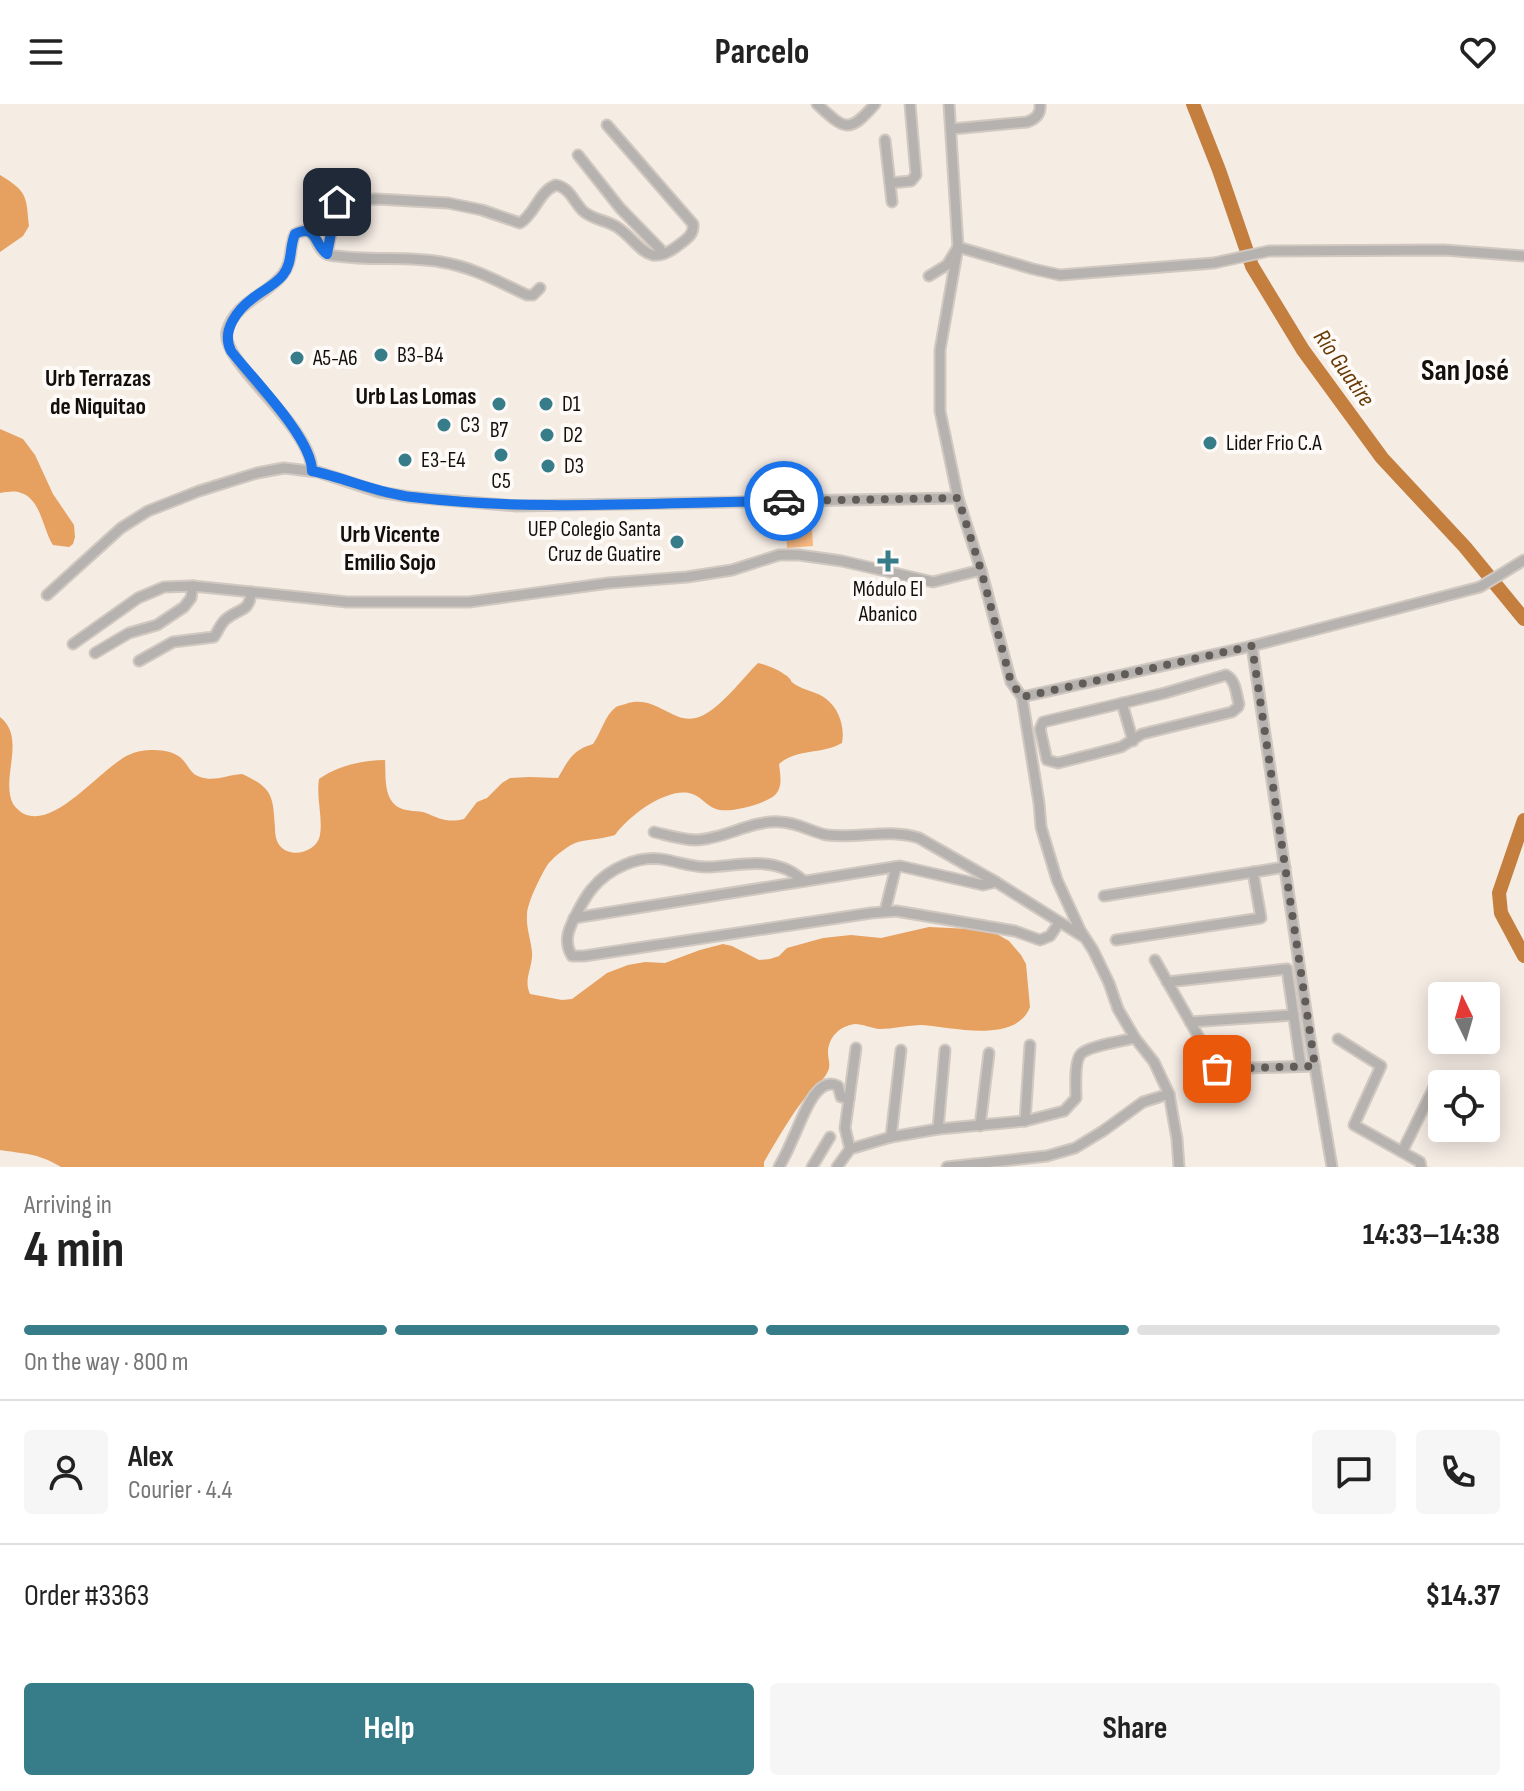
<!DOCTYPE html>
<html lang="en">
<head>
<meta charset="utf-8">
<style>
  body { margin:0; font-family:"Sofia Sans Condensed",sans-serif; background:#f6f6f6; color:#222; height:100vh; display:flex; flex-direction:column; font-size:30px; white-space:nowrap }
  * { box-sizing:border-box; margin:0 }
  p { font-size:26px; color:#767676 }
  .icon { flex:none; width:44px; height:44px; fill:none; stroke:currentColor; stroke-width:2; stroke-linecap:round; stroke-linejoin:round }
  .map { position:relative; height:1063px; overflow:hidden }
  .side { display:flex; flex-direction:column; background:#fff; flex:1 }
  .side>* { flex:none }
  .needle { width:52px; rotate:355deg }
  .tools { position:absolute; left:1428px; top:878px; display:grid; gap:16px }
  .tools a { display:grid; place-items:center; width:72px; height:72px; border-radius:8px; background:#fff; box-shadow:0 4px 20px #0003; font-size:40px }
  .pin { position:absolute; display:grid; place-items:center; width:68px; height:68px; color:#fff; margin:-34px; border-radius:16px; box-shadow:0 4px 12px #0006 }
  .courier { position:absolute; display:grid; place-items:center; width:80px; height:80px; margin:-40px; border:6px solid #1a73e8; border-radius:50%; background:#fff; color:#222; box-shadow:0 2px 10px #0007 }
  .overview em { font-style:normal; font-weight:700 }
  .overview div { display:flex; flex-direction:column-reverse }
  .overview { display:flex; align-items:center; justify-content:space-between; height:136px; padding:0 24px }
  h1 { font-size:52px; font-weight:700; line-height:60px }
  .bar { display:grid; grid-template-columns:repeat(4,1fr); gap:12px 8px; align-content:center; height:96px; padding:0 24px }
  .bar i { height:10px; border-radius:6px; background:#e0e0e0 }
  .bar .on { background:#367c89 }
  .bar p { grid-column:span 4 }
  .line { display:flex; align-items:center; gap:20px; padding:0 24px; border-top:2px solid #e0e0e0 }
  .line div { flex:1 }
  .round { display:grid; place-items:center; flex:none; width:84px; height:84px; border-radius:8px; background:#f6f6f6 }
  .primary-button { display:flex; gap:16px; margin-top:auto; padding:16px 24px }
  .primary-button a { flex:1; height:92px; border-radius:8px; background:#367c89; color:#fff; font-size:32px; font-weight:700; line-height:92px; text-align:center }
  .primary-button a+a { background:#f6f6f6; color:#222 }
  header { display:flex; justify-content:space-between; align-items:center; height:104px; padding:0 24px; background:#fff; font-size:36px; font-weight:700 }
  .map>svg:first-child { display:block }
  .green { fill:#f9b981 }
  .forest { fill:#e6a060 }
  .lines { fill:none; stroke-linecap:round; stroke-linejoin:round }
  .river { stroke:#c47f3f; stroke-width:14 }
  .minor-casing { stroke:#d1c9c1; stroke-width:13 }
  .minor { stroke:#b6b2af; stroke-width:9 }
  .done { stroke:#615c58; stroke-width:8; stroke-dasharray:0 14.4 }
  .route { stroke:#1a73e8; stroke-width:10 }
  .poi-dot { fill:#367c89; stroke:#fefaf7; stroke-width:3 }
  .labels { text-anchor:middle; dominant-baseline:central; stroke-width:8; stroke-linejoin:round; paint-order:stroke }
  .poi-label { font-size:22px; fill:#120f0c; stroke:#fefaf7; text-anchor:start }
  .water-label { font-size:24px; font-style:italic; fill:#673a05; stroke:#fefaf7 }
  .neighbourhood-label { font-size:24px; font-weight:bold; fill:#120f0c; stroke:#fefaf7 }
  .district-label { font-size:30px; font-weight:bold; fill:#120f0c; stroke:#fefaf7 }
</style>
</head>
<body>
<header><svg class="icon" aria-label="menu" viewBox="0 0 24 24"><path d="M4 6h16M4 12h16M4 18h16"/></svg>Parcelo<svg class="icon" aria-label="heart" viewBox="0 0 24 24"><path d="M12 20l-8-8c-3-5 5-10 8-4 3-6 11-1 8 4z"/></svg></header>
<div class="map">
<svg width="1524" height="1063" viewBox="0 0 1524 1063">
  <rect width="100%" height="100%" fill="#f5ece4"/>
  <polygon class="green" points="811,409 813,442 787,444 785,412"/>
  <g class="forest">
    <path d="M0 71C28 88 26 92 29 122L23 132 0 148Z"/>
    <path d="M0 325 23 335 35 351 53 390 74 421 75 433 73 440 69 443 53 441C43 426 41 395 21 389 15 386 6 388 0 389Z"/>
    <path d="M758 559C768 561 779 566 787 572 795 579 787 575 796 581 804 586 819 589 825 594 839 604 845 623 842 639 821 651 797 644 779 660 780 670 783 682 776 690 767 700 728 710 716 705 706 702 701 691 689 689 664 685 629 712 615 731 603 735 590 735 578 738 568 741 555 752 548 760 541 771 527 799 527 811 526 824 531 836 532 848 533 864 523 875 530 890L562 896 572 895 607 869 628 861 645 858 665 859 700 846 723 840 732 842 759 856 770 855 779 852 787 844 823 834 851 831 881 834 929 823 970 825 995 829 1009 837 1021 851 1026 860 1030 903C1016 940 951 923 922 921 908 921 893 925 879 925 871 924 863 920 855 920 839 922 828 934 828 949 828 955 831 961 828 967 824 977 814 982 808 990 791 1011 778 1034 764 1058V1063H61C38 1049 25 1050 0 1046V613C27 634 0 674 13 700 44 743 102 660 131 650 145 644 173 644 183 656 189 663 191 670 200 673 214 678 227 671 242 670 273 684 273 692 275 724 275 730 276 737 280 742 291 755 317 748 320 731 323 713 316 694 319 675 337 662 363 656 385 656 386 672 383 696 400 704 408 708 418 706 426 709 440 715 448 719 464 715L477 698 487 694 502 679 510 674 529 673 558 674C568 657 572 646 593 640 601 629 605 611 616 603 618 602 626 600 628 599 658 591 673 622 699 613 719 606 743 574 758 559Z"/>
  </g>
  <g class="lines">
    <g class="river">
      <polyline points="1193,0 1219,66 1252,162 1303,246 1382,354 1465,443 1524,515"/>
      <polyline points="1524,716 1499,789 1501,809 1524,852"/>
    </g>
    <defs>
      <g id="minor">
        <path d="M817 0C845 26 849 30 875 0"/>
        <polyline points="949,0 958,143 940,246 940,307 958,394 981,466 1011,578 1022,593 1039,699 1041,723 1057,776 1080,826 1093,846 1109,879 1118,905 1135,934 1154,958 1169,990 1177,1035 1179,1063"/>
        <path d="M952 25 1027 18C1036 15 1041 10 1040 0"/>
        <polyline points="885,36 892,98"/>
        <polyline points="578,51 620,104 660,145 661,150"/>
        <polyline points="890,79 911,77 916,71 910,0"/>
        <path d="M327 150 336 102 340 97 376 95 448 99 482 106 520 119C535 110 539 87 556 81 570 84 573 97 583 107 593 116 606 116 617 123 641 139 647 167 680 140 688 134 694 130 693 120L607 21"/>
        <polyline points="929,172 947,161 958,143 1033,165 1060,171 1214,159 1269,147 1444,146 1524,152"/>
        <path d="M312 367C312 322 219 258 227 227 236 197 267 192 283 170 293 157 289 143 295 130 318 118 313 142 325 149 328 151 333 152 337 152 372 157 407 152 441 158 473 163 499 178 527 191H533L540 184"/>
        <polyline points="47,491 121,424 148,407 199,387 257,369 284,364 318,368 379,388 410,393 516,402 958,394"/>
        <polyline points="73,540 138,494 164,483 193,482 347,498 469,498 609,479 687,473 732,466 779,451 799,451 842,457 933,478 981,466"/>
        <polyline points="1252,542 1310,934 1332,1063"/>
        <polyline points="95,549 129,529 157,521 184,503 191,494 193,482"/>
        <path d="M139 557 173 538 214 533C218 527 220 521 225 516 238 504 250 509 251 488"/>
        <path d="M1226 571C1236 576 1236 590 1239 600L1238 603 1232 608 1142 630 1121 643 1058 659 1047 656 1040 625 1043 618 1165 589Z"/>
        <polyline points="1022,593 1252,542 1480,483 1524,456"/>
        <polyline points="1122,599 1133,637"/>
        <path d="M654 728C667 731 682 736 696 736 725 735 751 716 780 718 797 718 811 728 827 731 858 735 889 724 919 734L996 778 1082 832"/>
        <path d="M804 777C798 772 790 766 783 764 760 755 733 762 710 763 695 764 682 759 667 756 640 750 608 764 591 786 586 792 582 800 578 807 570 822 562 836 572 852H584L871 809 896 807 1015 827 1040 836 1050 832 1059 819"/>
        <polyline points="1104,792 1285,763"/>
        <polyline points="885,807 896,763"/>
        <polyline points="574,814 900,762 983,781 996,778"/>
        <polyline points="1116,836 1261,814 1253,768"/>
        <polyline points="1155,856 1217,965 1315,962"/>
        <polyline points="1167,878 1287,865 1301,962"/>
        <polyline points="1190,918 1294,911"/>
        <polyline points="1338,935 1381,962 1354,1021 1420,1058 1421,1063"/>
        <polyline points="1025,1017 1030,941"/>
        <polyline points="980,1022 989,949"/>
        <polyline points="938,1025 945,946"/>
        <polyline points="891,1033 901,946"/>
        <polyline points="850,1045 845,1024 856,944"/>
        <polyline points="1402,1048 1434,983"/>
        <path d="M779 1063C784 1054 789 1044 793 1034 801 1019 815 970 838 982L841 993 849 995"/>
        <polyline points="812,1063 830,1033"/>
        <path d="M837 1063 850 1045 891 1033 938 1025 1025 1017 1064 1007 1076 994C1076 984 1074 957 1081 950 1088 942 1124 937 1135 934"/>
        <polyline points="947,1063 1047,1052 1075,1044 1103,1027 1143,998 1169,990"/>
      </g>
    </defs>
    <use href="#minor" class="minor-casing"/>
    <use href="#minor" class="minor"/>
  </g>
  <g class="lines">
    <polyline class="done" points="784,397 958,394 981,466 1011,578 1022,593 1252,542 1315,962 1217,965"/>
    <path class="route" d="M337 98 327 150C314 141 317 119 295 130 289 144 293 158 283 171 275 181 263 186 253 194 237 206 221 227 231 247 252 274 312 334 312 367 346 374 377 389 412 393 536 408 660 398 784 397"/>
  </g>
  <g class="poi-dot">
    <circle cx="381" cy="251" r="8"/>
    <circle cx="297" cy="254" r="8"/>
    <circle cx="499" cy="300" r="8"/>
    <circle cx="546" cy="300" r="8"/>
    <circle cx="444" cy="321" r="8"/>
    <circle cx="547" cy="331" r="8"/>
    <circle cx="1210" cy="339" r="8"/>
    <circle cx="501" cy="351" r="8"/>
    <circle cx="405" cy="356" r="8"/>
    <circle cx="548" cy="362" r="8"/>
    <circle cx="677" cy="438" r="8"/>
    <path d="M884 445h8v8h8v8h-8v8h-8v-8h-8v-8h8z"/>
  </g>
  <g class="labels">
    <g class="poi-label">
      <text x="397" y="251">B3-B4</text>
      <text x="313" y="254">A5-A6</text>
      <text x="562" y="300">D1</text>
      <text x="460" y="321">C3</text>
      <text x="499" y="326" text-anchor="middle">B7</text>
      <text x="563" y="331">D2</text>
      <text x="1226" y="339">Lider Frio C.A</text>
      <text x="421" y="356">E3-E4</text>
      <text x="564" y="362">D3</text>
      <text x="501" y="377" text-anchor="middle">C5</text>
      <text x="661" y="425" text-anchor="end">UEP Colegio Santa<tspan x="661" dy="25">Cruz de Guatire</tspan></text>
      <text x="888" y="485" text-anchor="middle">Módulo El<tspan x="888" dy="25">Abanico</tspan></text>
    </g>
    <g class="water-label">
      <text transform="translate(1344 264) rotate(55)">Río Guatire</text>
    </g>
    <g class="neighbourhood-label">
      <text x="98" y="274">Urb Terrazas<tspan x="98" dy="28">de Niquitao</tspan></text>
      <text x="416" y="292">Urb Las Lomas</text>
      <text x="390" y="430">Urb Vicente<tspan x="390" dy="28">Emilio Sojo</tspan></text>
    </g>
    <g class="district-label">
      <text x="1465" y="267">San José</text>
    </g>
  </g>
</svg>
<div class="tools">
<a><svg class="needle" viewBox="-14 -14 28 28"><path d="M0-13l5 13h-10z" fill="#e53935"/><path d="M0 13l5-13h-10z" fill="#767676"/></svg></a>
<a><svg class="icon" aria-label="locate" viewBox="0 0 24 24"><circle cx="12" cy="12" r="6"/><path d="M12 2v4M12 18v4M2 12h4M18 12h4"/></svg></a>
</div>
<div class="pin" style="left:1217px;top:965px;background:#ea580c"><svg class="icon" aria-label="bag" viewBox="0 0 24 24"><path d="M5 8h14l-1 12H6zM9 8a3 3 0 0 1 6 0"/></svg></div>
<div class="pin" style="left:337px;top:98px;background:#1f2937"><svg class="icon" aria-label="home" viewBox="0 0 24 24"><path d="M3 11l9-7 9 7M6 9v11h12V9"/></svg></div>
<div class="courier" style="left:784px;top:397px"><svg class="icon" aria-label="car" viewBox="0 0 24 24"><path d="M5 17H2v-5l4-1 3-4h7l3 4 3 1v5h-3M9 17h6M6 11h13"/><circle cx="7" cy="17" r="2"/><circle cx="17" cy="17" r="2"/></svg></div>
</div>
<section class="side">
<div class="overview"><div><h1>4 min</h1><p>Arriving in</p></div><em>14:33–14:38</em></div>
<div class="bar"><i class="on"></i><i class="on"></i><i class="on"></i><i></i><p>On the way · 800 m</p></div>
<div class="line" style="height:144px"><a class="round"><svg class="icon" aria-label="person" viewBox="0 0 24 24"><circle cx="12" cy="8" r="4"/><path d="M4 21q1-7 8-7t8 7"/></svg></a><div><b>Alex</b><p>Courier · 4.4</p></div><a class="round"><svg class="icon" aria-label="chat" viewBox="0 0 24 24"><path d="M4 5h16v11H9l-5 4z"/></svg></a><a class="round"><svg class="icon" aria-label="phone" viewBox="0 0 24 24"><path d="M5 4h4l2 5-3 2q2 4 5 5l2-3 5 2v4C11 20 4 13 5 4z"/></svg></a></div>
<div class="line" style="height:104px"><div>Order #3363</div><b>$14.37</b></div>
<div class="primary-button"><a>Help</a><a>Share</a></div>
</section>
</body>
</html>
